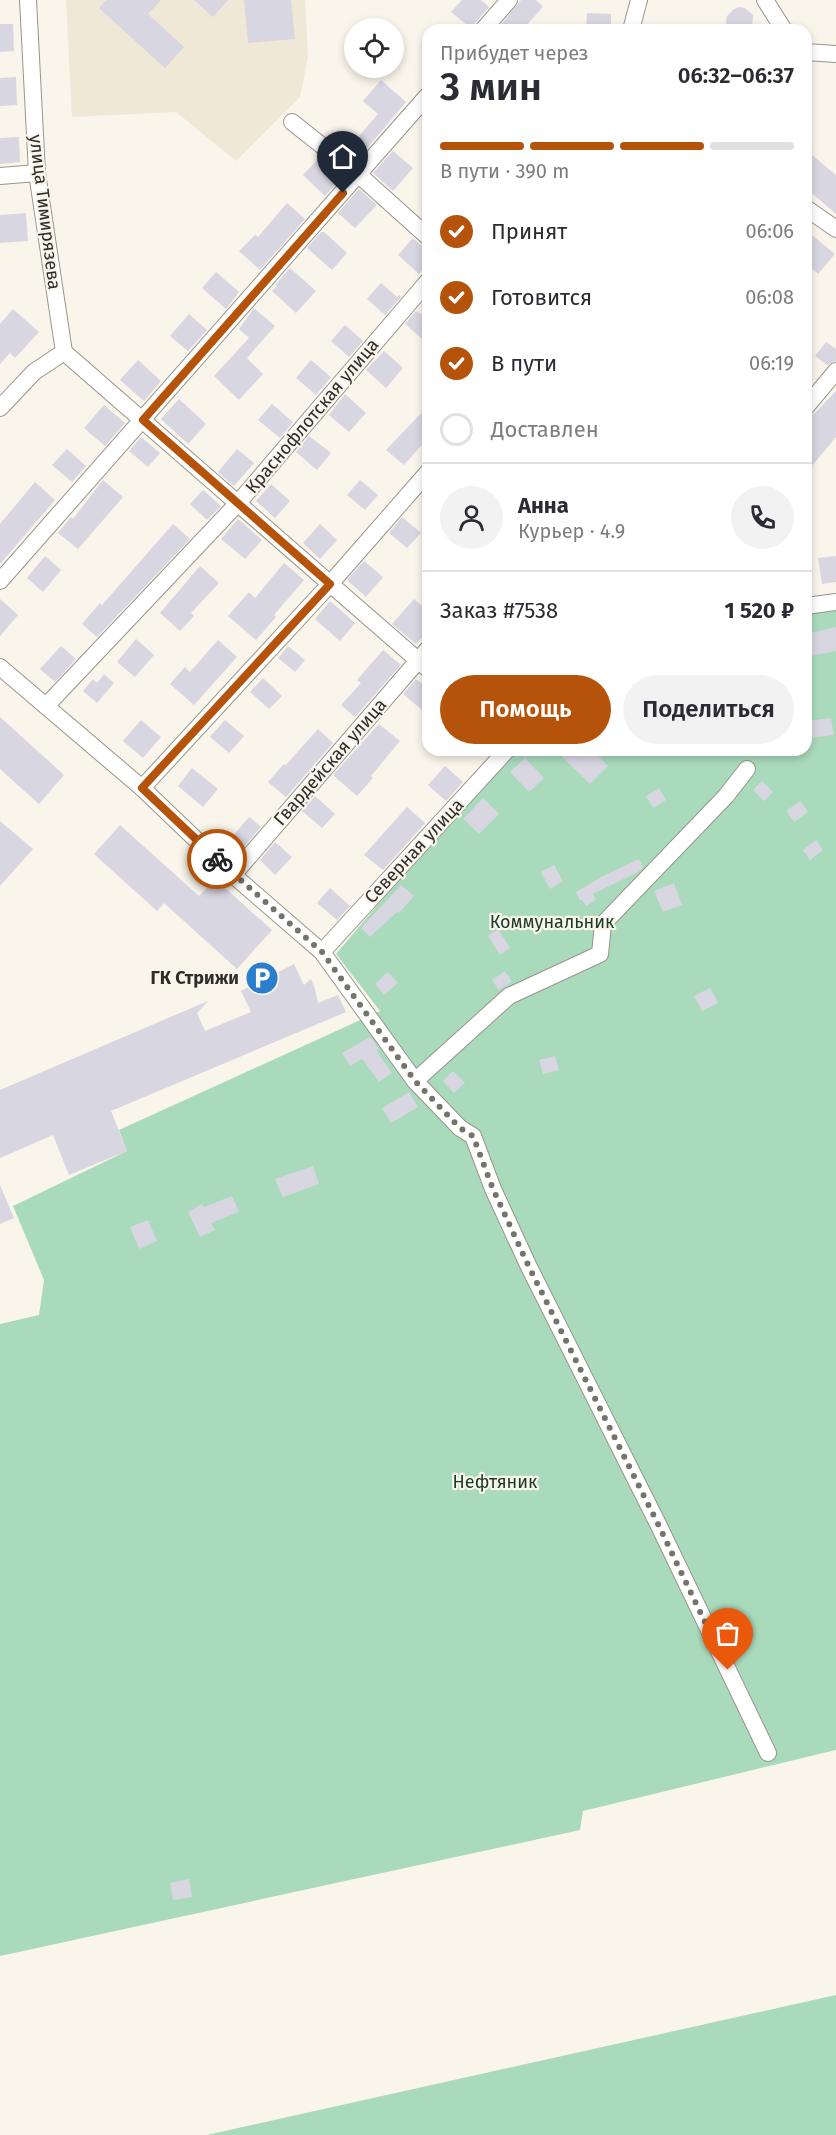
<!DOCTYPE html>
<html lang="ru">
<head>
<meta charset="utf-8">
<style>
  body { margin:0; font-family:"Fira Sans",sans-serif; background:#f2f2f3; color:#2b2b33; height:100vh; display:flex; flex-direction:column; font-size:22px; white-space:nowrap }
  * { box-sizing:border-box; margin:0 }
  p { font-size:20px; color:#7c7c81 }
  .icon { flex:none; width:33px; height:33px; fill:none; stroke:currentColor; stroke-width:2; stroke-linecap:round; stroke-linejoin:round }
  .map { position:relative; flex:1; overflow:hidden }
  .panel { position:absolute; left:422px; top:24px; width:390px; height:732px; display:flex; flex-direction:column; background:#fff; border-radius:18px; box-shadow:0 3px 9px #0003 }
  .panel>* { flex:none }
  .fabs { position:absolute; left:344px; top:18px; display:grid; gap:12px }
  .fabs a { display:grid; place-items:center; width:60px; height:60px; border-radius:50%; background:#fff; box-shadow:0 3px 9px #0003; font-size:30px }
  .pin { position:absolute; display:grid; place-items:center; width:51px; height:51px; color:#fff; margin:-62px -26px; border-radius:50% 50% 50% 0; rotate:-45deg; box-shadow:0 0 6px #0007 }
  .pin .icon { rotate:45deg }
  .courier { position:absolute; display:grid; place-items:center; width:60px; height:60px; margin:-30px; border:4px solid #b45309; border-radius:50%; background:#fff; color:#222; box-shadow:0 2px 8px #0007 }
  .overview em { font-style:normal; font-weight:600 }
  .overview div { display:flex; flex-direction:column-reverse }
  .overview { display:flex; align-items:center; justify-content:space-between; height:102px; padding:0 18px }
  h1 { font-size:39px; font-weight:600; line-height:45px }
  .bar { display:grid; grid-template-columns:repeat(4,1fr); gap:9px 6px; align-content:center; height:72px; padding:0 18px }
  .bar i { height:8px; border-radius:4px; background:#e1e1e2 }
  .bar .selected { background:#b45309 }
  .bar p { grid-column:span 4 }
  .line { display:flex; align-items:center; gap:15px; padding:0 18px; border-top:2px solid #e1e1e2 }
  .line div { flex:1 }
  .round { display:grid; place-items:center; flex:none; width:63px; height:63px; border-radius:32px; background:#f2f2f3 }
  ol { padding:0 18px; list-style:none }
  li { display:flex; align-items:center; gap:18px; height:66px }
  li p { margin-inline-start:auto }
  li .icon { padding:6px; border-radius:50%; background:#b45309; color:#fff; stroke-width:4 }
  li:last-child { color:#7c7c81 }
  li i { width:33px; height:33px; border:3px solid #e1e1e2; border-radius:50% }
  .button { display:flex; gap:12px; margin-top:auto; padding:12px 18px }
  .button a { flex:1; height:69px; border-radius:36px; background:#b45309; color:#fff; font-size:24px; font-weight:600; line-height:69px; text-align:center }
  .button a+a { background:#f2f2f3; color:#2b2b33 }
  .map>svg:first-child { display:block }
  .built { fill:#efe8d7 }
  .green { fill:#aadabc }
  .building { fill:#d7d6e1 }
  .lines { fill:none; stroke-linecap:round; stroke-linejoin:round }
  .minor-casing { stroke:#98958b; stroke-width:18 }
  .minor { stroke:#fff; stroke-width:16 }
  .done { stroke:#76736d; stroke-width:6; stroke-dasharray:0 10.8 }
  .route { stroke:#b45309; stroke-width:8 }
  .labels { text-anchor:middle; dominant-baseline:central; stroke-width:4.5; stroke-linejoin:round; paint-order:stroke }
  .street-label { font-size:18px; fill:#2f2d29; stroke:#f9f5eb }
  .park-label { font-size:18px; fill:#183a27; stroke:#f9f5eb }
  .poi-label { font-size:18px; font-weight:bold; fill:#2f2d29; stroke:#f9f5eb; text-anchor:end }
</style>
</head>
<body>
<div class="map">
<svg width="836" height="2135" viewBox="0 0 836 2135">
  <rect width="100%" height="100%" fill="#f9f5eb"/>
  <polygon class="built" points="66,0 305,0 308,57 300,97 236,161 176,112 72,117"/>
  <g class="green">
    <polygon points="836,609 836,1750 583,1811 580,1830 0,1956 0,1324 39,1315 44,1280 13,1206 127,1151 119,1130 380,1011 336,954 447,823 519,750 806,750 806,613"/>
    <polygon points="836,1995 836,2135 207,2135"/>
  </g>
  <g class="building">
    <polygon points="106,0 161,0 148,14 184,47 165,68 99,8"/>
    <polygon points="194,0 228,0 213,17"/>
    <polygon points="244,0 291,0 295,39 248,43"/>
    <polygon points="462,0 481,0 489,7 475,23 473,30 451,12"/>
    <polygon points="521,0 536,0 543,7 522,30 497,30"/>
    <polygon points="739,7 745,8 753,15 752,30 729,30 726,22 727,16 734,9"/>
    <polygon points="587,13 611,14 611,30 586,30"/>
    <polygon points="0,24 13,24 14,51 0,52"/>
    <polygon points="16,77 17,105 0,106 0,78"/>
    <polygon points="381,80 406,102 357,160 346,151 378,114 363,101"/>
    <polygon points="19,137 20,162 0,164 0,138"/>
    <polygon points="806,150 836,175 836,214 806,188"/>
    <polygon points="393,151 413,168 393,191 373,173"/>
    <polygon points="320,157 343,176 325,196 303,175"/>
    <polygon points="359,189 377,205 355,228 338,213"/>
    <polygon points="287,203 305,219 260,270 239,251 255,235 258,237"/>
    <polygon points="26,213 28,241 0,243 0,215"/>
    <polygon points="321,232 324,232 347,253 332,270 307,248"/>
    <polygon points="813,236 835,254 818,274 806,263 806,245"/>
    <polygon points="413,238 428,252 428,264 419,274 398,255"/>
    <polygon points="290,268 316,291 296,313 272,291 277,286 275,285"/>
    <polygon points="216,272 239,292 226,309 202,288"/>
    <polygon points="381,283 397,297 399,295 401,297 385,315 367,299"/>
    <polygon points="254,308 275,326 247,358 263,374 239,400 214,376 249,338 239,329"/>
    <polygon points="13,309 39,332 15,358 10,353 0,364 0,324"/>
    <polygon points="416,311 428,318 428,344 405,324"/>
    <polygon points="189,314 207,330 188,351 170,336"/>
    <polygon points="345,325 363,341 349,357 331,341"/>
    <polygon points="826,342 836,349 836,361 827,365 815,356"/>
    <polygon points="384,351 403,368 386,388 366,370"/>
    <polygon points="138,360 161,381 144,401 120,380"/>
    <polygon points="311,360 331,377 316,395 296,378"/>
    <polygon points="836,391 836,437 806,473 806,417 814,414"/>
    <polygon points="345,394 366,413 349,432 329,415"/>
    <polygon points="179,399 206,424 188,444 161,419"/>
    <polygon points="272,404 293,422 280,438 258,420"/>
    <polygon points="104,405 125,423 105,446 84,428"/>
    <polygon points="428,406 428,438 404,465 386,450"/>
    <polygon points="309,436 331,453 317,470 296,452"/>
    <polygon points="141,437 160,453 148,467 129,451"/>
    <polygon points="67,449 86,466 72,482 52,465"/>
    <polygon points="237,449 254,463 234,486 218,472"/>
    <polygon points="103,480 123,497 78,549 58,533 71,517 73,519"/>
    <polygon points="360,480 378,495 365,510 347,495"/>
    <polygon points="35,482 55,500 0,564 0,524"/>
    <polygon points="271,484 290,501 275,518 256,501"/>
    <polygon points="203,490 221,506 207,520 190,504"/>
    <polygon points="402,517 421,533 407,548 389,533"/>
    <polygon points="238,519 262,540 245,559 221,539"/>
    <polygon points="173,524 190,539 97,637 82,624 100,603 102,605"/>
    <polygon points="320,524 337,540 320,559 303,543"/>
    <polygon points="45,556 61,570 43,592 27,578"/>
    <polygon points="836,556 836,582 822,584 818,558"/>
    <polygon points="364,561 383,577 366,597 347,580"/>
    <polygon points="284,563 304,580 274,615 276,617 256,640 228,616 249,592 255,598"/>
    <polygon points="200,566 219,583 191,613 194,616 180,631 160,613"/>
    <polygon points="0,599 18,615 0,636"/>
    <polygon points="414,599 428,611 428,631 416,644 392,624"/>
    <polygon points="330,601 355,623 340,641 315,619"/>
    <polygon points="836,627 836,651 806,657 806,634"/>
    <polygon points="136,639 154,655 135,677 117,662"/>
    <polygon points="218,640 237,657 194,705 170,684 185,667 190,672"/>
    <polygon points="61,646 76,659 55,682 40,669"/>
    <polygon points="288,646 305,660 295,672 278,658"/>
    <polygon points="383,650 401,665 355,717 341,705 361,683 357,680"/>
    <polygon points="104,674 114,683 97,703 83,691 93,679 97,683"/>
    <polygon points="263,678 282,696 269,709 250,692"/>
    <polygon points="416,679 428,688 428,715 403,694"/>
    <polygon points="0,717 64,775 39,804 0,769"/>
    <polygon points="831,718 834,735 810,738 808,721"/>
    <polygon points="141,720 161,737 143,758 123,741"/>
    <polygon points="225,720 244,736 229,753 210,737"/>
    <polygon points="379,724 400,741 371,776 373,778 357,796 333,775"/>
    <polygon points="318,729 333,743 286,797 268,782 284,764 286,765"/>
    <polygon points="555,750 592,750 608,766 590,784"/>
    <polygon points="525,758 544,778 529,792 510,772"/>
    <polygon points="445,766 463,782 446,801 428,785"/>
    <polygon points="192,768 218,789 203,807 178,786"/>
    <polygon points="762,781 773,792 764,801 753,790"/>
    <polygon points="659,788 666,800 653,808 646,796"/>
    <polygon points="315,796 335,814 322,828 302,811"/>
    <polygon points="483,798 499,814 479,834 463,819"/>
    <polygon points="800,801 808,812 794,822 786,811"/>
    <polygon points="407,807 425,823 383,870 364,855"/>
    <polygon points="249,817 261,827 244,847 232,837"/>
    <polygon points="0,821 33,849 0,886"/>
    <polygon points="120,825 199,896 215,879 272,930 237,969 164,903 157,911 94,854"/>
    <polygon points="816,840 823,850 810,860 803,850"/>
    <polygon points="275,842 292,857 275,875 260,860"/>
    <polygon points="639,859 643,867 638,872 593,894 596,900 586,906 582,900 580,900 576,892 603,876"/>
    <polygon points="554,865 563,881 550,889 541,872"/>
    <polygon points="674,883 682,905 663,912 654,891"/>
    <polygon points="401,885 414,896 399,913 397,912 370,937 361,928"/>
    <polygon points="330,888 350,906 337,920 317,903"/>
    <polygon points="498,929 510,948 500,955 488,936"/>
    <polygon points="294,964 304,985 311,979 315,989 318,1003 338,995 346,1012 111,1111 127,1151 69,1175 53,1135 0,1158 0,1090 208,1001 197,1013 205,1031 251,1012 241,991"/>
    <polygon points="505,971 512,981 499,990 492,980"/>
    <polygon points="388,972 398,983 384,995 375,984"/>
    <polygon points="710,988 718,1003 702,1011 694,996"/>
    <polygon points="370,1037 379,1049 376,1050 392,1073 379,1082 362,1059 350,1066 342,1053"/>
    <polygon points="555,1056 559,1070 543,1074 539,1060"/>
    <polygon points="453,1071 465,1083 454,1093 443,1081"/>
    <polygon points="409,1092 418,1107 391,1123 382,1108"/>
    <polygon points="313,1166 319,1184 283,1197 275,1179"/>
    <polygon points="0,1185 14,1218 0,1224"/>
    <polygon points="232,1196 239,1212 211,1223 215,1230 200,1237 188,1212 202,1204 204,1207"/>
    <polygon points="148,1220 157,1241 139,1249 130,1227"/>
    <polygon points="189,1879 192,1897 173,1900 170,1883"/>
  </g>
  <g class="lines">
    <defs>
      <g id="minor">
        <polyline points="28,0 37,173 64,352"/>
        <polyline points="765,0 784,30"/>
        <polyline points="483,30 509,0"/>
        <polyline points="631,30 639,0"/>
        <polyline points="806,52 836,54"/>
        <polyline points="292,122 359,175 428,237"/>
        <polyline points="0,176 37,173"/>
        <polyline points="806,208 836,229"/>
        <polyline points="64,352 428,669"/>
        <polyline points="806,407 836,371"/>
        <polyline points="0,408 34,372 64,352"/>
        <polyline points="0,581 428,95"/>
        <polyline points="806,606 836,602"/>
        <polyline points="0,667 142,788 233,875 322,952 415,1081 460,1128 473,1136 493,1189 529,1267 658,1524 768,1753"/>
        <polyline points="46,706 238,503 428,281"/>
        <polyline points="142,788 330,584 428,472"/>
        <polyline points="233,875 428,649"/>
        <polyline points="322,952 507,750"/>
        <polyline points="415,1081 509,996 600,954 603,924 726,796 747,769"/>
      </g>
    </defs>
    <use href="#minor" class="minor-casing"/>
    <use href="#minor" class="minor"/>
  </g>
  <g class="lines">
    <polyline class="done" points="217,859 322,952 415,1081 460,1128 473,1136 493,1189 529,1267 658,1524 728,1670"/>
    <polyline class="route" points="217,859 142,788 330,584 143,420 343,193"/>
  </g>
  <defs>
    <symbol id="parking-disc" viewBox="-11 -11 22 22"><circle r="9.5" fill="#2a7ecc" stroke="#f9f5eb"/><path d="M-3.5-5.5H1a3.5 3.5 0 0 1 0 7H-1V5.5H-3.5ZM-1-3.4V-.6H.8a1.4 1.4 0 0 0 0-2.8Z" fill="#fff"/></symbol>
  </defs>
  <g fill-rule="evenodd">
    <use href="#parking-disc" x="243" y="959" width="38" height="38"/>
  </g>
  <g class="labels">
    <g class="street-label">
      <text transform="translate(45 212) rotate(83)">улица Тимирязева</text>
      <text transform="translate(312 416) rotate(-50)">Краснофлотская улица</text>
      <text transform="translate(330 762) rotate(-49)">Гвардейская улица</text>
      <text transform="translate(414 851) rotate(-47)">Северная улица</text>
    </g>
    <g class="park-label">
      <text x="552" y="922">Коммунальник</text>
      <text x="495" y="1482">Нефтяник</text>
    </g>
    <g class="poi-label">
      <text x="239" y="978">ГК Стрижи</text>
    </g>
  </g>
</svg>
<div class="fabs">
<a><svg class="icon" aria-label="locate" viewBox="0 0 24 24"><circle cx="12" cy="12" r="6"/><path d="M12 2v4M12 18v4M2 12h4M18 12h4"/></svg></a>
</div>
<div class="pin" style="left:728px;top:1670px;background:#ea580c"><svg class="icon" aria-label="bag" viewBox="0 0 24 24"><path d="M5 8h14l-1 12H6zM9 8a3 3 0 0 1 6 0"/></svg></div>
<div class="pin" style="left:343px;top:193px;background:#1f2937"><svg class="icon" aria-label="home" viewBox="0 0 24 24"><path d="M3 11l9-7 9 7M6 9v11h12V9"/></svg></div>
<div class="courier" style="left:217px;top:859px"><svg class="icon" aria-label="bike" viewBox="0 0 24 24"><circle cx="6" cy="16" r="4"/><circle cx="18" cy="16" r="4"/><path d="M6 16l4-8h5l3 8M10 8l3 8H6M13 5h3"/></svg></div>
<section class="panel">
<div class="overview"><div><h1>3 мин</h1><p>Прибудет через</p></div><em>06:32–06:37</em></div>
<div class="bar"><i class="selected"></i><i class="selected"></i><i class="selected"></i><i></i><p>В пути · 390 m</p></div>
<ol>
<li><svg class="icon" aria-label="check" viewBox="0 0 24 24"><path d="M5 12l5 5 9-10"/></svg>Принят<p>06:06</p></li>
<li><svg class="icon" aria-label="check" viewBox="0 0 24 24"><path d="M5 12l5 5 9-10"/></svg>Готовится<p>06:08</p></li>
<li><svg class="icon" aria-label="check" viewBox="0 0 24 24"><path d="M5 12l5 5 9-10"/></svg>В пути<p>06:19</p></li>
<li><i></i>Доставлен</li>
</ol>
<div class="line" style="height:108px"><a class="round"><svg class="icon" aria-label="person" viewBox="0 0 24 24"><circle cx="12" cy="8" r="4"/><path d="M4 21q1-7 8-7t8 7"/></svg></a><div><b>Анна</b><p>Курьер · 4.9</p></div><a class="round"><svg class="icon" aria-label="phone" viewBox="0 0 24 24"><path d="M5 4h4l2 5-3 2q2 4 5 5l2-3 5 2v4C11 20 4 13 5 4z"/></svg></a></div>
<div class="line" style="height:78px"><div>Заказ #7538</div><b>1 520 ₽</b></div>
<div class="button"><a>Помощь</a><a>Поделиться</a></div>
</section>
</div>
</body>
</html>
